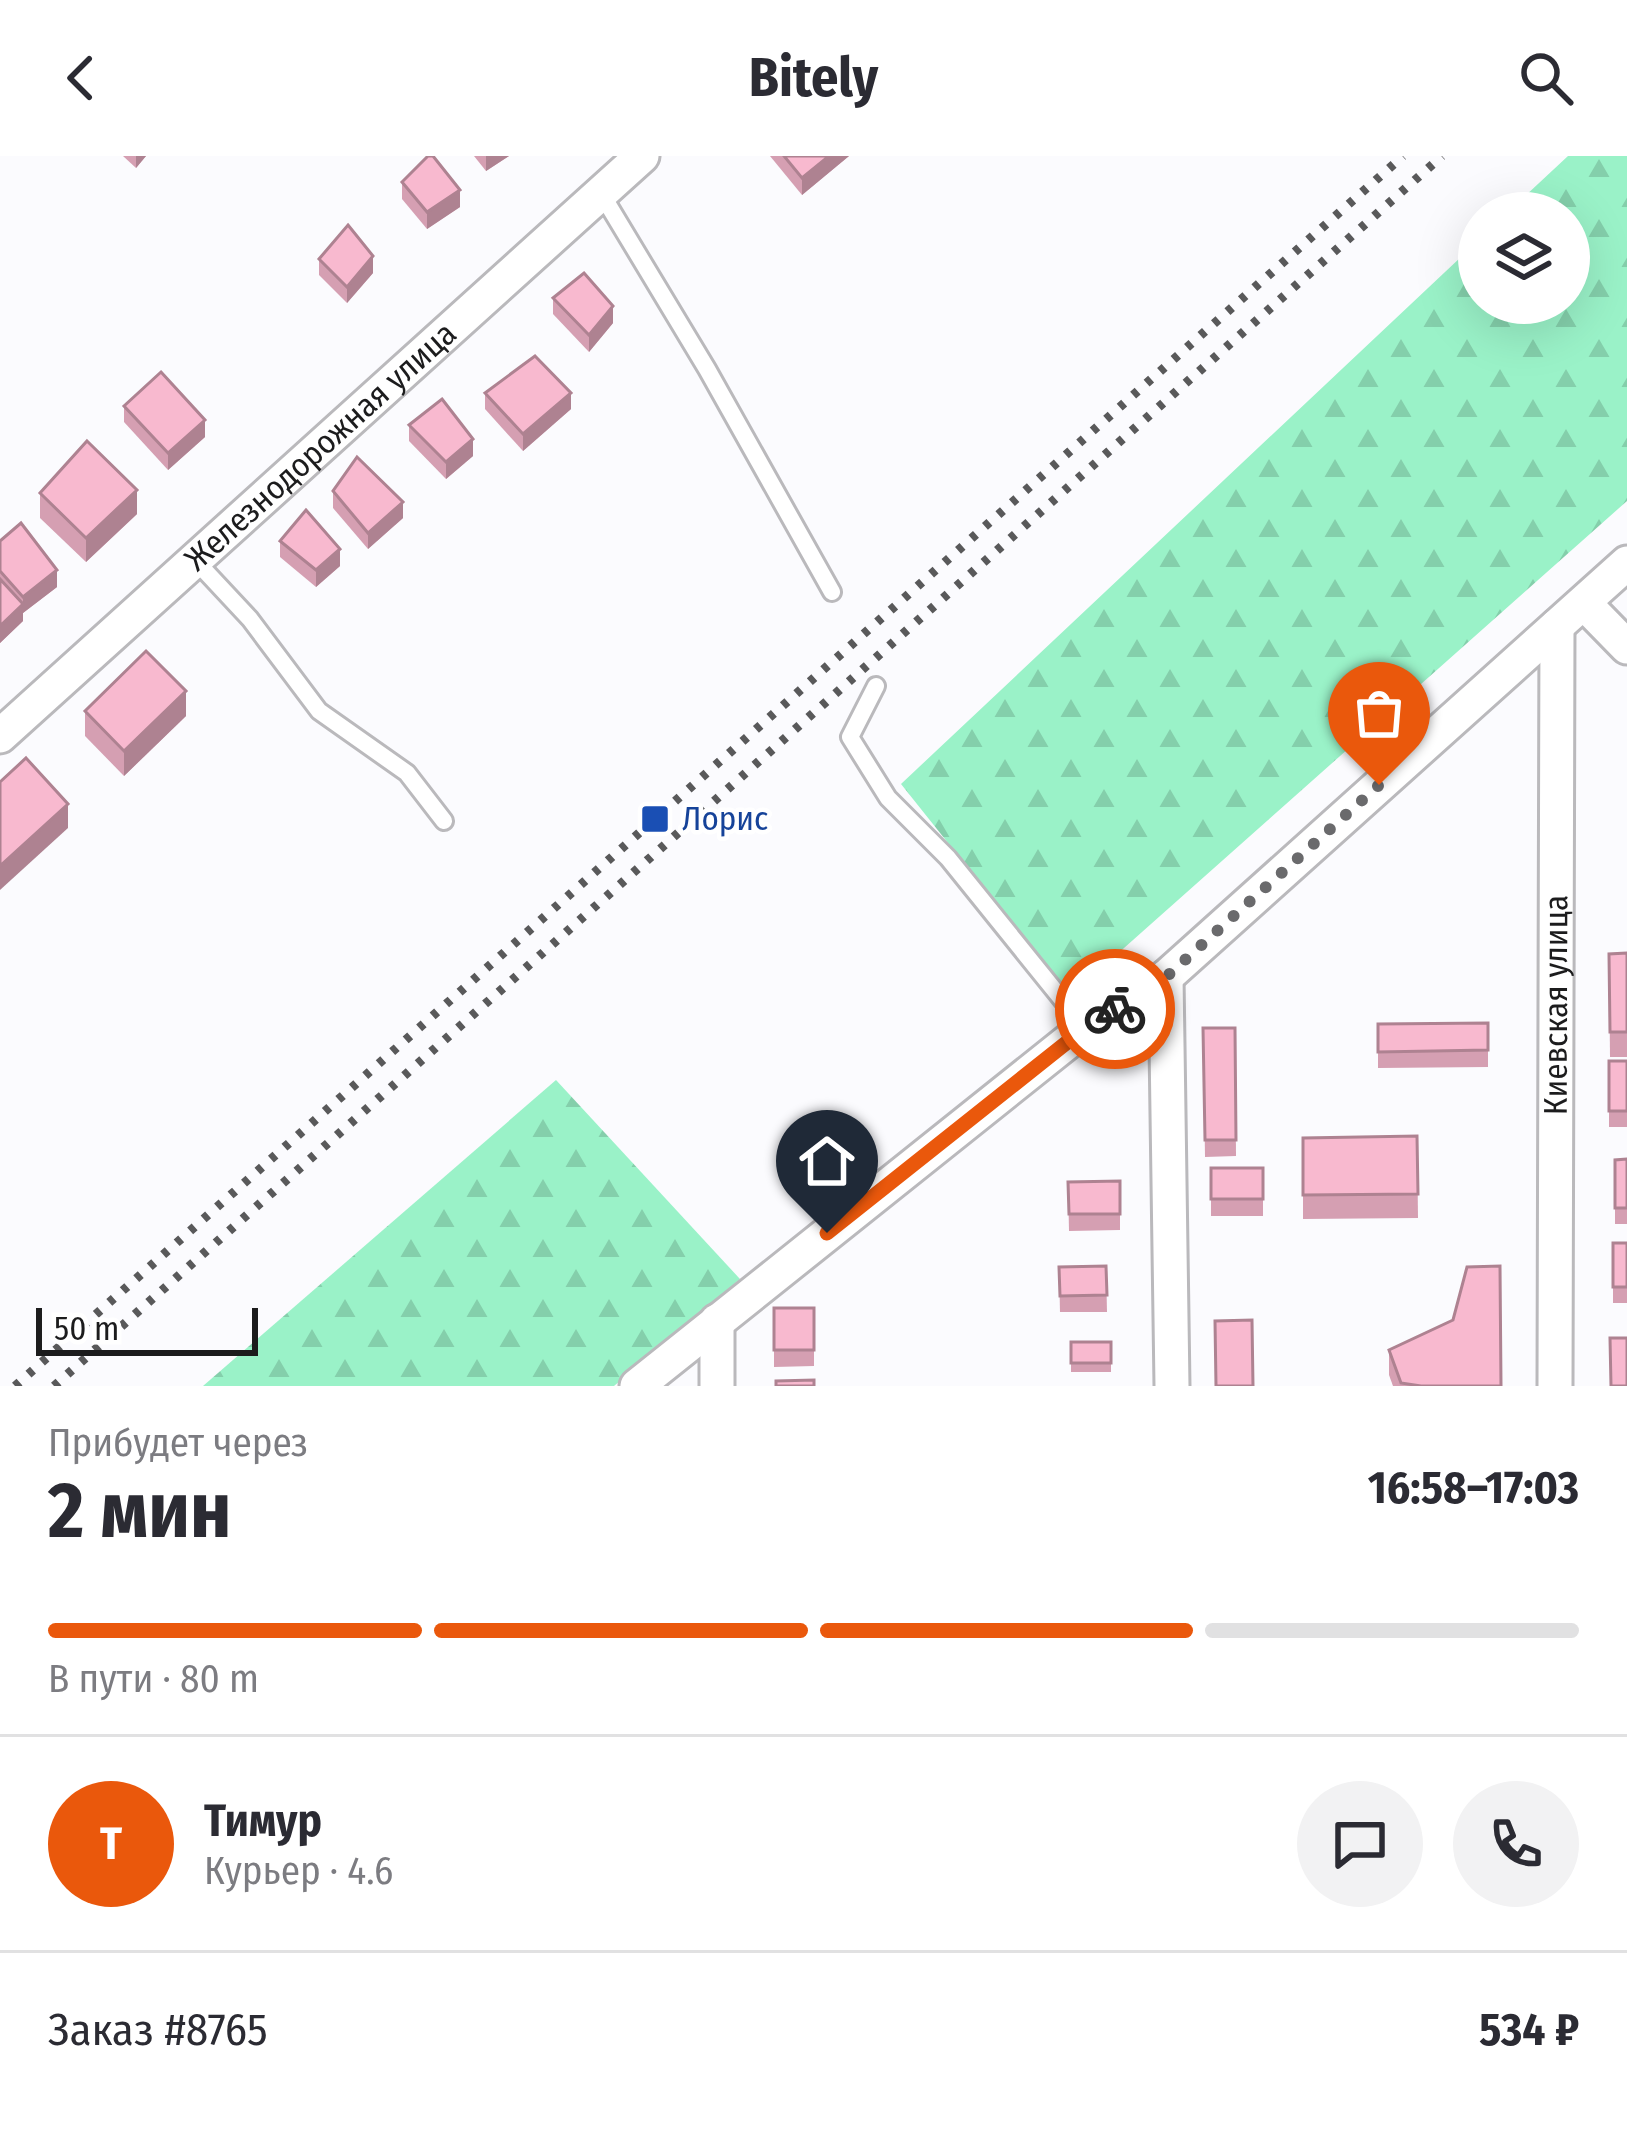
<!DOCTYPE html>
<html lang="ru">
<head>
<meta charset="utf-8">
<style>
  body { margin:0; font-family:"Fira Sans Condensed",sans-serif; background:#f2f2f3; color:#2b2b33; height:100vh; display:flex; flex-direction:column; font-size:45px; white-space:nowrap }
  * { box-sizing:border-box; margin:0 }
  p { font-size:39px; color:#7c7c81 }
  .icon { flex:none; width:66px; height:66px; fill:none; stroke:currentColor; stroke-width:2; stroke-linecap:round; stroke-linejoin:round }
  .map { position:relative; height:1230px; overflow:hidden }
  .details { display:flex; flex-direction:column; background:#fff; flex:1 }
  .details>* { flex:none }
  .tools { position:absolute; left:1458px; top:36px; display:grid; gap:24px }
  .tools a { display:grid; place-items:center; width:132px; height:132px; border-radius:50%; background:#fff; box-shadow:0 12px 48px #0002; font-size:60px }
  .scale { position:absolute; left:36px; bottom:30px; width:222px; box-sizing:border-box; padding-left:12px; border:6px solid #1c1c1d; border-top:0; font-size:33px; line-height:42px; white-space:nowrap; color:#1c1c1d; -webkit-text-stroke:9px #fff; paint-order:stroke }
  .pin { position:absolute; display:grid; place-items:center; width:102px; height:102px; color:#fff; margin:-123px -51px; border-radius:50% 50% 50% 0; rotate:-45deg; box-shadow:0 0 12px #0007 }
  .pin .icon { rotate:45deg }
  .courier { position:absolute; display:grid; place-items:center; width:120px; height:120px; margin:-60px; border:9px solid #ea580c; border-radius:50%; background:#fff; color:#222; box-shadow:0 3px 15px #0007 }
  .headline em { font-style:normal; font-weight:700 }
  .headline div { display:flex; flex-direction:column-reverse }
  .headline { display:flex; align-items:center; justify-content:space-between; height:204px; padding:0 48px }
  h1 { font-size:78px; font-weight:700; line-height:90px }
  .bar { display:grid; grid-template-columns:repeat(4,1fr); gap:18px 12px; align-content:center; height:144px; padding:0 48px }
  .bar i { height:15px; border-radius:9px; background:#e1e1e2 }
  .bar .selected { background:#ea580c }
  .bar p { grid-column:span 4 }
  .line { display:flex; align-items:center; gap:30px; padding:0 48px; border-top:3px solid #e1e1e2 }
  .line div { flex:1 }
  .round { display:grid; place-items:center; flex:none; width:126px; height:126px; border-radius:63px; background:#f2f2f3 }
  header { display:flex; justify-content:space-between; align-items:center; height:156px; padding:0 48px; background:#fff; font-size:54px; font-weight:700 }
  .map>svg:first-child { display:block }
  .forest { fill:url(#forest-firs) }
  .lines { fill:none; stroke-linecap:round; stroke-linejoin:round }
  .service-casing { stroke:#bab9bc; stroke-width:22 }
  .minor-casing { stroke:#bab9bc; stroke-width:39 }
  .service { stroke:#fff; stroke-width:16 }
  .minor { stroke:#fff; stroke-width:33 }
  .rail { stroke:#59595a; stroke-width:9; stroke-dasharray:6 12; stroke-linecap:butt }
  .wall { fill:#d59fb2 }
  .shaded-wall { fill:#ae8291 }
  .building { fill:#f8b9cf; stroke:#ae8291; stroke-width:3 }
  .done { stroke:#6a6a6c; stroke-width:12; stroke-dasharray:0 21.6 }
  .route { stroke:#ea580c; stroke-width:15 }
  .transit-dot { fill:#1a4fb4; stroke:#fff; stroke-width:4.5 }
  .labels { text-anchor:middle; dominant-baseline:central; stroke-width:9; stroke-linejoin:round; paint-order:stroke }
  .street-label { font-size:33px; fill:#1c1c1d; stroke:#fff }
  .transit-label { font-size:33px; fill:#164399; stroke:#fff; text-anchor:start }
</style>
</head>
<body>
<header><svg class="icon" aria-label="back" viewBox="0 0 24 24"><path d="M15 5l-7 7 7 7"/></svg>Bitely<svg class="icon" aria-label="search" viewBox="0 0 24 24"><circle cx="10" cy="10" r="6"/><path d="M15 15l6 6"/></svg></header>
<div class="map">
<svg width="1627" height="1230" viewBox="0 0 1627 1230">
  <defs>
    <pattern id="forest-firs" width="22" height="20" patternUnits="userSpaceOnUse" patternTransform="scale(3)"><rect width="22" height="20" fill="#9af2c8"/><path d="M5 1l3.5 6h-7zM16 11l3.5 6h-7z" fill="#84cfab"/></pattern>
  </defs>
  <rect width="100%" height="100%" fill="#fbfbfe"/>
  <g class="forest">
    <polygon points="1568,0 1627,0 1627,345 1070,840 901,628 1479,84 1479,147 1569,147 1569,57 1507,57"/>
    <polygon points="556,924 740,1123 614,1230 203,1230"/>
  </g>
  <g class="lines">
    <defs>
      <g id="service">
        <polyline points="601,37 707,213 832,436"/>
        <polyline points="194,403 250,463 319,555 407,617 444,665"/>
        <polyline points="876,530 850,581 888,642 948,702 1085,872"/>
      </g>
      <g id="minor">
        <polyline points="1584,447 1627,491"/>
        <path id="s1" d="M0 580 642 0"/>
        <polyline points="1166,821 1172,1230"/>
        <polyline points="717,1165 717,1230"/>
        <polyline points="637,1230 1085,872 1166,821 1627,407"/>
        <path id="s2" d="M1555 1230 1557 470"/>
      </g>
    </defs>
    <use href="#service" class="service-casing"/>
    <use href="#minor" class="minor-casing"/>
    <use href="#service" class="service"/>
    <use href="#minor" class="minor"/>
    <g class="rail">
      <polyline points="15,1230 1403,0"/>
      <polyline points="54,1230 1442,0"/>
    </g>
  </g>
  <g class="wall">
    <polygon points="123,0 146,0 136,12"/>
    <polygon points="474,0 509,0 486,15"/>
    <polygon points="770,0 849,0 802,39"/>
    <polygon points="402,26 460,51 427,73 402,43"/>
    <polygon points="319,103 373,117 347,147 319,119"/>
    <polygon points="553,142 613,167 589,196 553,158"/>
    <polygon points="485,237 571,253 523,295 485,253"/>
    <polygon points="124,250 205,281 168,314 124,266"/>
    <polygon points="409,269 473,300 446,323 409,285"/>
    <polygon points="333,335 403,362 368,393 333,352"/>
    <polygon points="40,337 137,358 86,406 40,362"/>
    <polygon points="0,385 57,431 23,457 23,465 0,487"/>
    <polygon points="280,385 340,410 316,431 280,401"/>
    <polygon points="85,555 186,560 124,620 85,580"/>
    <polygon points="1627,797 1627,901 1610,901 1609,798"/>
    <polygon points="1488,867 1488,911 1378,912 1378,868"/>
    <polygon points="1203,872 1235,872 1236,1000 1205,1001"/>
    <rect x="1609" y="905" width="18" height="66"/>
    <polygon points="1417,980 1418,1062 1303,1063 1303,982"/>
    <polygon points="1627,1003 1627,1068 1615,1068 1615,1004"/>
    <rect x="1211" y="1012" width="52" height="48"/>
    <polygon points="1120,1025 1120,1074 1069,1075 1068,1026"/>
    <rect x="1613" y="1087" width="14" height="60"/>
    <polygon points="1106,1110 1107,1156 1060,1156 1059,1111"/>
    <polygon points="774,1152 814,1152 814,1210 774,1211"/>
    <rect x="1071" y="1186" width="40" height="30"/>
    <polygon points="1389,1194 1501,1230 1393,1230 1389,1219"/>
  </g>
  <g class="shaded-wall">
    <polygon points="136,0 146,0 136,12"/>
    <polygon points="486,0 509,0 486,15"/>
    <polygon points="829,0 849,0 802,39 802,22"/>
    <polygon points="460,34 460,51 427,73 427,56"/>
    <polygon points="373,100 373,117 347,147 347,131"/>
    <polygon points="613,150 613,167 589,196 589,179"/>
    <polygon points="571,237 571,253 523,295 523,278"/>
    <polygon points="205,264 205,281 168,314 168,297"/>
    <polygon points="473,283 473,300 446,323 446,306"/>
    <polygon points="137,334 137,358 86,406 86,382"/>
    <polygon points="403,346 403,362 368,393 368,377"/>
    <polygon points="340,393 340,410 316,431 316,414"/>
    <polygon points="57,414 57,431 23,457 23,465 0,487 0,470 23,448 23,441"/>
    <polygon points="186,535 186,560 124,620 124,595"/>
    <polygon points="68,648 68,672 0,734 0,710"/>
  </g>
  <g class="building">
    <polygon points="428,0 433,0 460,34 427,56 402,26"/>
    <polygon points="784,0 829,0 802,22"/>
    <polygon points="348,69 373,100 347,131 319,103"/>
    <polygon points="584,117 613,150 589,179 553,142"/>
    <polygon points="535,200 571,237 523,278 485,237"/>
    <polygon points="161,216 205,264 168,297 124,250"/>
    <polygon points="442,243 473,283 446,306 409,269"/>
    <polygon points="87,285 137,334 86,382 40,337"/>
    <polygon points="357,301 403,346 368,377 333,335"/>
    <polygon points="306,354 340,393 316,414 280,385"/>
    <polygon points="21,367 57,414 23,441 0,415 0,385"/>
    <polygon points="0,423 23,448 0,470"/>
    <polygon points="146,495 186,535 124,595 85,555"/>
    <polygon points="26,602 68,648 0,710 0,626"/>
    <polygon points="1627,797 1627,876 1610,876 1609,798"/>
    <polygon points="1488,867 1488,894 1378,896 1378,868"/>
    <polygon points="1203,872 1235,872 1236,984 1205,984"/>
    <rect x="1609" y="905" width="18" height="50"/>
    <polygon points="1417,980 1418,1038 1303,1039 1303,982"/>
    <polygon points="1627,1003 1627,1052 1615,1052 1615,1004"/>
    <rect x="1211" y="1012" width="52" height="31"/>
    <polygon points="1120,1025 1120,1058 1069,1058 1068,1026"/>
    <rect x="1613" y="1087" width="14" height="44"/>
    <polygon points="1106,1110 1107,1139 1060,1140 1059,1111"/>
    <polygon points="1500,1110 1501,1230 1421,1230 1401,1227 1389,1194 1453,1164 1467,1111"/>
    <rect x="774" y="1152" width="40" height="42"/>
    <polygon points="1252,1164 1253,1230 1216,1230 1215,1165"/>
    <polygon points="1610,1182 1627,1182 1627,1230 1611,1230"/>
    <rect x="1071" y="1186" width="40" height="21"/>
    <polygon points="814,1224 814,1230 776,1230 776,1225"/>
  </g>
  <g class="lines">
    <polyline class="done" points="1115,853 1166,821 1379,629"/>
    <polyline class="route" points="827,1077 1085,872 1115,853"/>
  </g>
  <rect class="transit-dot" x="640" y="648" width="30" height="30" rx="6"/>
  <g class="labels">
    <g class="street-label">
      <text stroke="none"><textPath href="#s1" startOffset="432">Железнодорожная улица</textPath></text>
      <text stroke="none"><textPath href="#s2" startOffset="381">Киевская улица</textPath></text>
    </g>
    <g class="transit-label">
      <text x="682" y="663">Лорис</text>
    </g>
  </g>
</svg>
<div class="tools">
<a><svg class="icon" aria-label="layers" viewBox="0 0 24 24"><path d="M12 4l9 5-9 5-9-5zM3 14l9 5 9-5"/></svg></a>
</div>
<div class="scale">50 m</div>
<div class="pin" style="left:1379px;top:629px;background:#ea580c"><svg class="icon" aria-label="bag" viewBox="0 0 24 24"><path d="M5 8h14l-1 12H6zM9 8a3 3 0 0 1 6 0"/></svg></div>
<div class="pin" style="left:827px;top:1077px;background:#1f2937"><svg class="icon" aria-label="home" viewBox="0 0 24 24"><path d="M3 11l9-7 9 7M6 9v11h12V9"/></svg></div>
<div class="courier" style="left:1115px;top:853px"><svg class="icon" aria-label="bike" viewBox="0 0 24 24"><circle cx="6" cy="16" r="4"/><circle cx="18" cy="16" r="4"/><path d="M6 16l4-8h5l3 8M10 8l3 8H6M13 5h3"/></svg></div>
</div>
<section class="details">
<div class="headline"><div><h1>2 мин</h1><p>Прибудет через</p></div><em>16:58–17:03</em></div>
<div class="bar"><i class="selected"></i><i class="selected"></i><i class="selected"></i><i></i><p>В пути · 80 m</p></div>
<div class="line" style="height:216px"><b class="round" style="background:#ea580c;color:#fff">Т</b><div><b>Тимур</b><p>Курьер · 4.6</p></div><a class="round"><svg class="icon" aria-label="chat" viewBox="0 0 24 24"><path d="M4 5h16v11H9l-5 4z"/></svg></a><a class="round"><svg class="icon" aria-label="phone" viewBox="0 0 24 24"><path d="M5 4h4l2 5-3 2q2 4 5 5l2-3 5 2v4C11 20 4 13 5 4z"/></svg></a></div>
<div class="line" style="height:156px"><div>Заказ #8765</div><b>534 ₽</b></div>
</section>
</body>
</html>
